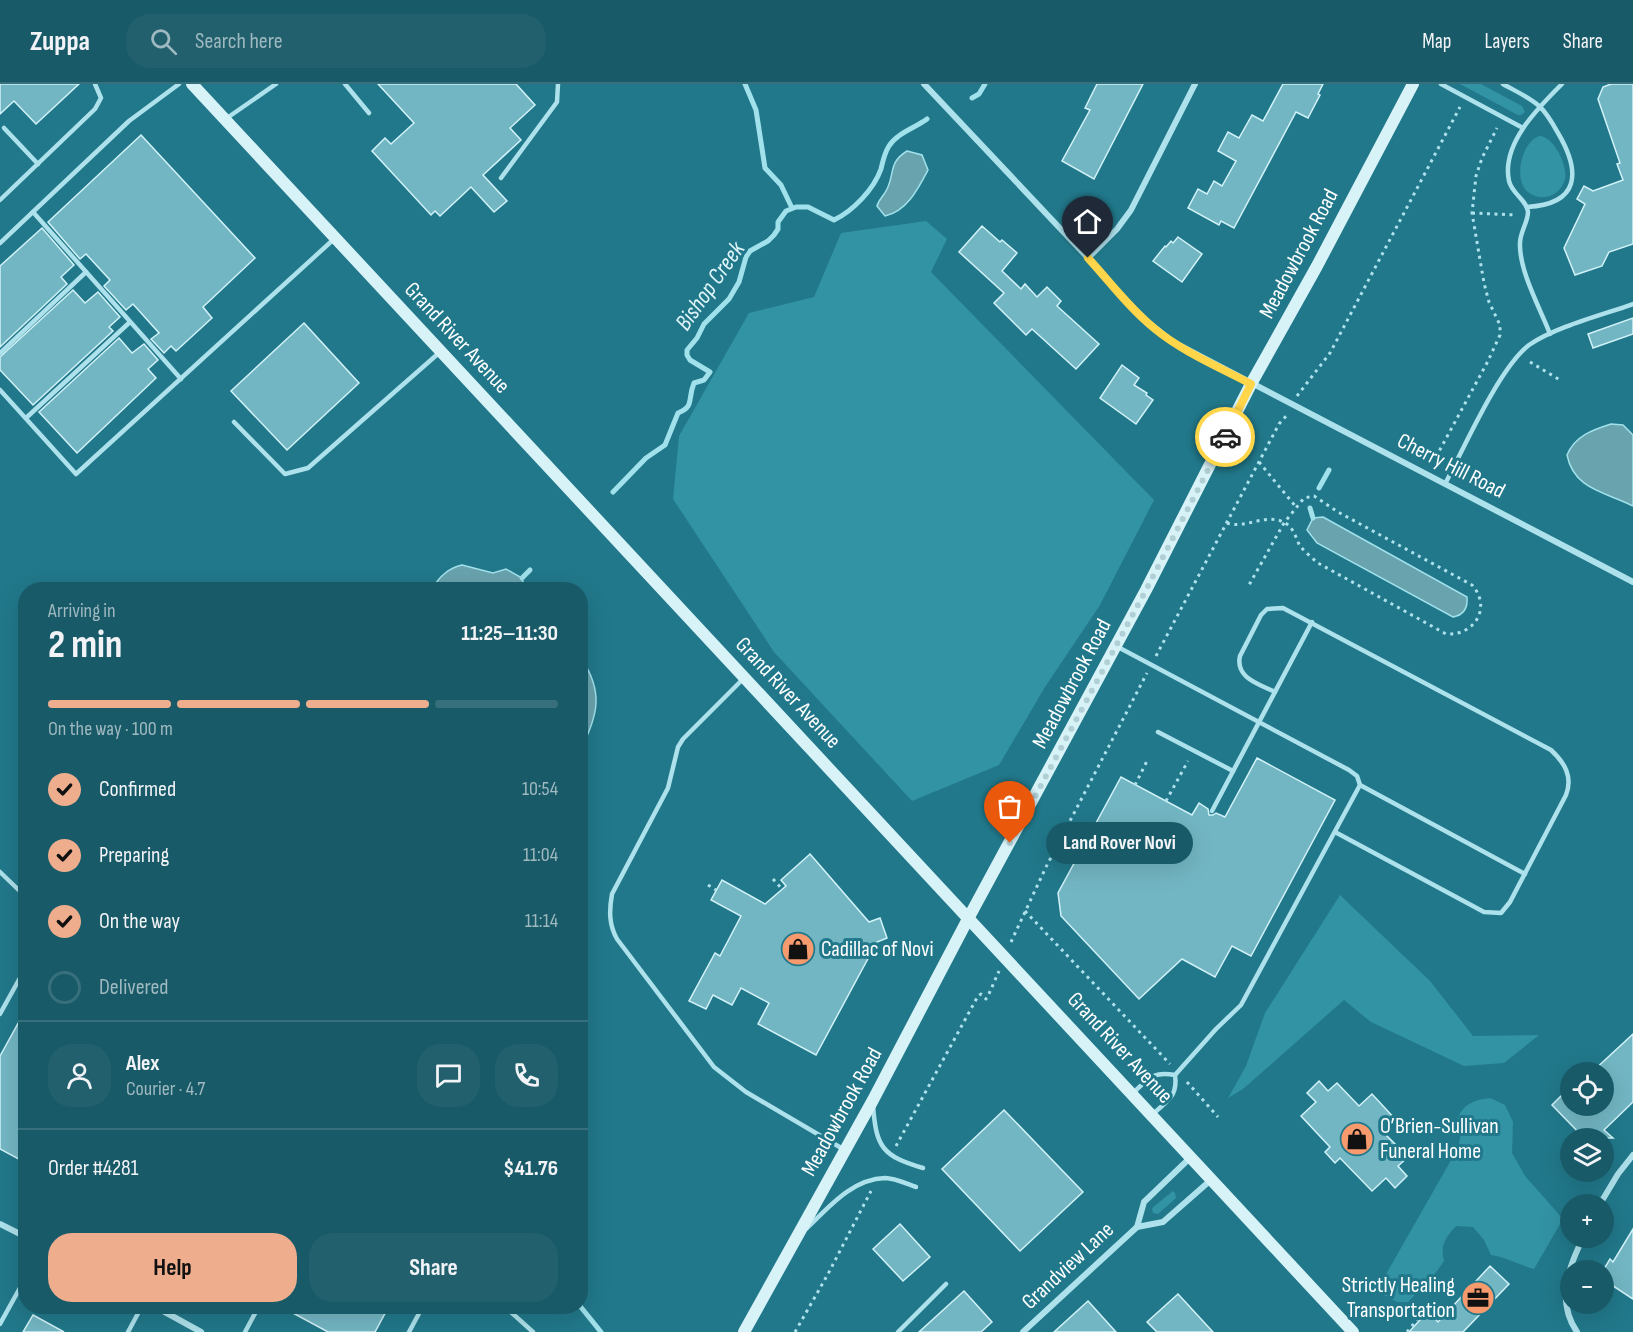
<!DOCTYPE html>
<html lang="en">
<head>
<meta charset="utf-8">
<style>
  body { margin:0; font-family:"Sofia Sans Condensed",sans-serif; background:#22606e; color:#f1f3f6; height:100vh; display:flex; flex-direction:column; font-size:22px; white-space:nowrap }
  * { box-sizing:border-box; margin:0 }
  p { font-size:20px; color:#9fb9c0 }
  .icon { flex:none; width:33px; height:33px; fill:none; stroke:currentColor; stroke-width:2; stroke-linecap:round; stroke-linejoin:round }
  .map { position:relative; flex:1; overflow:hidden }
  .sheet { position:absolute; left:18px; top:498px; width:570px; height:732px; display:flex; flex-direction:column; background:#195a68; border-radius:24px; box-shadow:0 6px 24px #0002 }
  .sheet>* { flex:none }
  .fabs { position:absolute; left:1560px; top:978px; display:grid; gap:12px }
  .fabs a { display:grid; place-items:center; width:54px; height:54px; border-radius:50%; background:#195a68; box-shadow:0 6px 24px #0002; font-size:30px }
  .pin { position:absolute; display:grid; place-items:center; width:51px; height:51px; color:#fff; margin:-62px -26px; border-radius:50% 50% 50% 0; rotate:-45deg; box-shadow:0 0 6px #0007 }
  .pin .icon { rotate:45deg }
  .courier { position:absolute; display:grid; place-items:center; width:60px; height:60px; margin:-30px; border:4px solid #ffd54a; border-radius:50%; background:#fff; color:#222; box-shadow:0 2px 8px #0007 }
  .bubble { position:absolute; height:42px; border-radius:21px; background:#195a68; box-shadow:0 6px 24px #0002; font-size:20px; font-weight:700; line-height:42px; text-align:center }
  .head em { font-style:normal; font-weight:700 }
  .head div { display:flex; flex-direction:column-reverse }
  .head { display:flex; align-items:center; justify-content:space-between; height:102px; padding:0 30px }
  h1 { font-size:39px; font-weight:700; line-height:45px }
  .bar { display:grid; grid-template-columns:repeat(4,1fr); gap:9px 6px; align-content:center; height:72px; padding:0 30px }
  .bar i { height:8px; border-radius:4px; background:#376f7c }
  .bar .current { background:#eead8d }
  .bar p { grid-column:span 4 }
  .line { display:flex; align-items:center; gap:15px; padding:0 30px; border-top:2px solid #376f7c }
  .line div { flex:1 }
  .round { display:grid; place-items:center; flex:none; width:63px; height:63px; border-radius:24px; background:#22606e }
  ol { padding:0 30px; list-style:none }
  li { display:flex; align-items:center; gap:18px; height:66px }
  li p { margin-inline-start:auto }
  li .icon { padding:6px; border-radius:50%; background:#eead8d; color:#111; stroke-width:4 }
  li:last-child { color:#9fb9c0 }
  li i { width:33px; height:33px; border:3px solid #376f7c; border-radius:50% }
  .action { display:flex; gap:12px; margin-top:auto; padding:12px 30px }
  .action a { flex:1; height:69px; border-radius:24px; background:#eead8d; color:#111; font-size:24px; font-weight:700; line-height:69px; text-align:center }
  .action a+a { background:#22606e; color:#f1f3f6 }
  header { display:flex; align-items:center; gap:36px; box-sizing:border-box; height:84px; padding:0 30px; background:#195a68; border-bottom:2px solid #376f7c }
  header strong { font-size:28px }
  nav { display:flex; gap:33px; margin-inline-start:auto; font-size:21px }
  .search { width:420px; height:54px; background:#22606e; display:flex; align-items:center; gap:15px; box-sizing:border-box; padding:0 21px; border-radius:24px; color:#9fb9c0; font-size:22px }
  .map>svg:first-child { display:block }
  .green { fill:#3293a5 }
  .water { fill:#69a3ae; stroke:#a0e1ec; stroke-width:1.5 }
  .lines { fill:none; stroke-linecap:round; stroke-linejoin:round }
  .stream { stroke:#a0e1ec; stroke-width:5 }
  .building { fill:#73b6c3; stroke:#d1f2f8; stroke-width:1.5 }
  .path { stroke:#ade1eb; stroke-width:3; stroke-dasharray:3 4.5; stroke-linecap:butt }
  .lane { stroke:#ade1eb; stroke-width:4.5 }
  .street { stroke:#ade1eb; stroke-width:6 }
  .secondary { stroke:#d8f3f8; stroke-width:12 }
  .done { stroke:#b1d0d6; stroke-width:6; stroke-dasharray:0 10.8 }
  .route { stroke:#ffd54a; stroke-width:8 }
  .labels { text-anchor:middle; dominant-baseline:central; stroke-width:6; stroke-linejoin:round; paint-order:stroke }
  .street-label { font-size:22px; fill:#fff; stroke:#21788a }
  .poi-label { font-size:22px; fill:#fff; stroke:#21788a; text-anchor:start }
  .water-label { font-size:24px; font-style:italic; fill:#dff5f9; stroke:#21788a }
</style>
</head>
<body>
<header>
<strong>Zuppa</strong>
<div class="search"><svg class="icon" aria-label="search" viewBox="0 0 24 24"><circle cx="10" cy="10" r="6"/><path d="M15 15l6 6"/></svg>Search here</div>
<nav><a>Map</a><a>Layers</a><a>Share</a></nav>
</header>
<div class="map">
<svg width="1633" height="1248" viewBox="0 0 1633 1248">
  <rect width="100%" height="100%" fill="#21788a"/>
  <g class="green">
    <polygon points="1460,0 1481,0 1522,22 1525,28 1521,31 1518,31"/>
    <path d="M1539 52C1554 52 1568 82 1565 95 1561 112 1541 119 1528 108 1513 96 1521 59 1539 52Z"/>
    <polygon points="926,137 947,155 931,188 1154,416 1100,521 1045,603 999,681 912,717 774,568 673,415 679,352 749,229 814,213 841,149"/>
    <polygon points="1340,811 1430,897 1473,952 1539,951 1504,979 1464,982 1371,938 1344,916 1243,1005 1228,1014 1246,982 1265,929"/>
    <path d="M1490 1014 1505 1021 1513 1038 1512 1069 1525 1092 1563 1135 1534 1185C1519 1181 1506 1173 1491 1171L1484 1156 1473 1143 1456 1142C1445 1154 1440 1161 1444 1177L1434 1191 1408 1218H1397L1384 1211 1385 1192 1458 1064 1461 1049 1456 1039C1461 1021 1473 1016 1490 1014Z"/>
    <polygon points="1173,1107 1175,1109 1176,1114 1158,1130 1153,1129 1152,1124"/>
  </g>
  <g class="water">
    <path d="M907 67 922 71 928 86C918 105 907 127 885 132L877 122C879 115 884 112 887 105 895 89 888 79 907 67Z"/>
    <path d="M1611 340 1623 341 1633 351V422C1606 408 1574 406 1567 371 1575 352 1592 346 1611 340Z"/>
    <path d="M1323 433 1467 513C1468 524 1464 531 1453 533L1317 459 1307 446 1313 434Z"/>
    <path d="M462 481 493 489 506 485 522 494 524 501 520 505H432C439 493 448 484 462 481Z"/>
    <path d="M581 574C604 608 598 631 581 665Z"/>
  </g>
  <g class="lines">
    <g class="stream">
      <polyline points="745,0 756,26 765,84 781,101 792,124"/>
      <polyline points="972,14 979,10 985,0"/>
      <polyline points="1319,404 1329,386"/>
      <path d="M613 408 646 374 665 361 678 329C695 322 687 316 694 299L704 296 710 288 690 276 687 271V266L697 254 704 240 729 215 739 198 746 173 750 167 768 157 774 151 778 145V138L786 127 796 123H808L834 136C853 127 874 105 881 85 883 77 884 70 889 62 897 49 915 44 927 35"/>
      <polyline points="1310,424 1313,434"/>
      <polyline points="522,494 530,486"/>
      <polyline points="580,1222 601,1248"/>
    </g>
  </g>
  <g class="building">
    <polygon points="0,0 79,0 36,40 14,17 0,30"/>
    <polygon points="378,0 516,0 535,21 510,44 521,56 483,91 507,117 494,128 471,103 440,132 435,127 431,131 372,67 385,54 391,60 414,39"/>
    <polygon points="1097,0 1143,0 1094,95 1062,77 1090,26 1085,24"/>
    <polygon points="1283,0 1323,0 1318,10 1320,11 1308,34 1296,28 1234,144 1221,137 1219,141 1188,124 1198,105 1207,110 1214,97 1222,102 1236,77 1218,67 1228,48 1239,54 1252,31 1263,37"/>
    <polygon points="1611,0 1633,0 1633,160 1609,168 1602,182 1575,191 1564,164 1585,120 1577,115 1584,102 1593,107 1623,96 1617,80 1620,79 1598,15 1603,3"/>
    <polygon points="141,51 255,174 203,223 212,234 176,267 171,262 164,269 151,255 159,249 133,220 126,226 104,202 110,196 86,170 80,175 48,138"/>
    <polygon points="982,142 1000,158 1002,156 1017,169 1002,187 1021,205 1025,200 1037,213 1047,203 1061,217 1057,222 1099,260 1076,285 1032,245 1026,251 994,219 1004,209 959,168"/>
    <polygon points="42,144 74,181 61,193 67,200 0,263 0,182"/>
    <polygon points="1178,153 1202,170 1182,198 1153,177 1165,162 1166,163 1171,157 1173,159"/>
    <polygon points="73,206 85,219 98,208 120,233 109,243 113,247 33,321 0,286 0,273"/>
    <polygon points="1633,234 1633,250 1593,264 1588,250"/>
    <polygon points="304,239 359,299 287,366 231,307"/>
    <polygon points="119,254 132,269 144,260 158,276 148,285 156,294 77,369 39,328"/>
    <polygon points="1122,281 1139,294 1134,301 1147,309 1146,311 1153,316 1136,340 1100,314"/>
    <polygon points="1257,674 1335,716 1251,872 1232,862 1215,893 1182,875 1139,915 1061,832 1058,809 1121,693 1192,731 1199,719 1208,725 1209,731 1213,731 1216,729 1225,733"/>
    <polygon points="810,770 869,838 880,834 887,854 877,858 816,971 758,940 769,919 741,904 732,921 713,911 706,925 689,917 715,869 720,872 741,832 711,816 722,796 765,820 786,802 781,796"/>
    <polygon points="26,925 26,1079 0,1065 0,972"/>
    <polygon points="1633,950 1633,1018 1604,1046 1613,1054 1584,1054 1552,1021 1570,1003 1570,1022 1604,1022 1604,988 1592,988"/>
    <polygon points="1319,997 1328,1007 1337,999 1359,1022 1372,1010 1396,1036 1383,1048 1408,1073 1398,1082 1407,1092 1395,1104 1386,1094 1372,1107 1340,1074 1335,1079 1325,1068 1330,1063 1301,1032 1316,1018 1307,1009"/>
    <polygon points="1004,1026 1083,1108 1020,1167 942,1085"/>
    <polygon points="900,1140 930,1173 903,1197 873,1165"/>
    <polygon points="1633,1145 1633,1215 1604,1196 1604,1185 1610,1175 1613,1178"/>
    <polygon points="1490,1182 1509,1200 1463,1248 1409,1248 1428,1227 1438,1238"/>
    <polygon points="964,1207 992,1238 981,1248 919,1248"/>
    <polygon points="1178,1210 1213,1248 1157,1248 1147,1238"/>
    <polygon points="1088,1217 1116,1248 1054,1248"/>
    <polygon points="280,1222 389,1222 375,1248 328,1248"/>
    <polygon points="33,1231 64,1248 23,1248"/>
  </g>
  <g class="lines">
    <g class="path">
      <polyline points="1472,129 1516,131"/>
      <polyline points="1530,278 1560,296"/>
      <polyline points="1297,312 1330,269 1460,23"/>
      <polyline points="1436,373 1488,277 1500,251 1500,241 1489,218 1484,199 1472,129 1476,92 1482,74 1497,44"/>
      <polyline points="1259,378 1296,423"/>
      <path d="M1227 439C1246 446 1269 426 1288 441 1295 447 1296 455 1300 462 1305 468 1312 474 1318 479L1446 550C1475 552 1492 523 1472 501L1338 428 1314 412 1304 414 1284 439 1249 501"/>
      <polyline points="1156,572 1279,340 1287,331"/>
      <polyline points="1135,701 1148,675"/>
      <polyline points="1166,717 1188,677"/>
      <polyline points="773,795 782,805"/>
      <polyline points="708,801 716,806"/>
      <polyline points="1025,827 1170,980"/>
      <polyline points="1011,858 1046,783 1147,589"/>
      <polyline points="1187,998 1218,1033"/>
      <polyline points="896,1062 978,912 981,910 986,915 988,912 999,887"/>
      <polyline points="795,1248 828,1190 871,1107"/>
      <polyline points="1407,1248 1417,1236"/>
    </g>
    <g class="lane">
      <polyline points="345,0 369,29"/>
      <polyline points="1441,0 1523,44"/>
      <path d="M1503 0C1515 7 1529 13 1539 22 1547 29 1553 40 1558 49 1581 88 1580 120 1527 123"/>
      <polyline points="227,34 276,0"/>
      <polyline points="4,44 38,80"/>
      <polyline points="501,94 557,18 558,0"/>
      <polyline points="0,116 95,25 101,14 95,0"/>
      <polyline points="33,128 181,295"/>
      <polyline points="0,159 129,37 179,0"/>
      <path d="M1550 250C1540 224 1519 187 1520 159 1520 148 1528 138 1528 128 1527 116 1512 110 1509 97 1501 60 1538 24 1562 0"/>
      <polyline points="0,269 86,188"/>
      <polyline points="0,306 76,390 334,155"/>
      <polyline points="26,334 130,238"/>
      <polyline points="234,338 285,390 308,384 440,268"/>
      <path d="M1445 400C1464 364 1499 284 1529 261 1555 243 1602 231 1633 220"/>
      <polyline points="1116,562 1349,686 1357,692 1360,701 1241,921 1216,945 1175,991"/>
      <path d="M744 594 683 655 678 663 668 704 612 810C609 827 609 841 617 855L714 983 746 1008 843 1065"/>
      <path d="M1275 608C1259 600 1235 594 1240 572L1261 531 1267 525 1283 524 1551 666C1565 679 1573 693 1566 711L1510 818 1501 829 1484 828 1335 748"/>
      <polyline points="1158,648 1233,687"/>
      <polyline points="1360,701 1525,790"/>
      <polyline points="1212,727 1312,538"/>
      <polyline points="0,788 26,813"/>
      <polyline points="0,930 26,883"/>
      <path d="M1134 1008C1149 994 1153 987 1175 991 1178 1012 1168 1016 1153 1030"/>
      <path d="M873 1021C876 1063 882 1072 923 1084"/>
      <path d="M807 1144C829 1123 852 1095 885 1094 895 1094 907 1100 916 1103"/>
      <polyline points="504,1222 533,1248"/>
      <polyline points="0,1240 26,1193"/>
      <polyline points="128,1248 142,1222"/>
      <polyline points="245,1248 259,1222"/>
      <polyline points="409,1248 423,1222"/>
      <polyline points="898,1248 946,1200"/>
    </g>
    <g class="street">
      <polyline points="924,0 1088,174 1138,230 1173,258 1633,498"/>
      <polyline points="1088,174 1117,145 1131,126 1195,0"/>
      <polyline points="1600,1120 1618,1090 1633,1071"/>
      <polyline points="0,1140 26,1153"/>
      <polyline points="1137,1143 1163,1138 1212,1095"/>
      <polyline points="154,1222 201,1248"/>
      <polyline points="1023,1248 1137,1143 1144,1118 1192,1072"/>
      <path d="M1577 1248C1556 1217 1568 1184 1583 1154"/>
    </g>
    <g class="secondary">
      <path d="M192 0C578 417 969 830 1353 1248"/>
      <polyline points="744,1248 873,1016 969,833 1146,506 1251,300 1317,182 1413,0"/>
    </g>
  </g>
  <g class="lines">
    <polyline class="done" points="1010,759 1146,506 1225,353"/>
    <path class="route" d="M1088 174C1110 198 1130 225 1155 245 1183 268 1219 283 1251 300L1225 353"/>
  </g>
  <defs>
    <symbol id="shop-disc" viewBox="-11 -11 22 22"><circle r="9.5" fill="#f79a6e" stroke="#21788a"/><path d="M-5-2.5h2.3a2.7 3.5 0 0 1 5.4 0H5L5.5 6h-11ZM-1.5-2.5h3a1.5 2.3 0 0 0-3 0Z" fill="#111"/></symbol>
    <symbol id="office-disc" viewBox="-11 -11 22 22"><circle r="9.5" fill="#f79a6e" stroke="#21788a"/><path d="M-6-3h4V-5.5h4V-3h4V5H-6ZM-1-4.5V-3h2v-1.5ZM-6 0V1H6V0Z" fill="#111"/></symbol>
  </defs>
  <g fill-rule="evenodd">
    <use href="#shop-disc" x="779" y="846" width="38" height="38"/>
    <use href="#shop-disc" x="1338" y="1036" width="38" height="38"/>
    <use href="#office-disc" x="1459" y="1195" width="38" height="38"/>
  </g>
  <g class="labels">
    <g class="street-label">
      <text transform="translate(1299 170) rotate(-62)">Meadowbrook Road</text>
      <text transform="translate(457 254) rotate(47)">Grand River Avenue</text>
      <text transform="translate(1451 382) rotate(27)">Cherry Hill Road</text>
      <text transform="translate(1072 600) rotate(-62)">Meadowbrook Road</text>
      <text transform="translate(788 609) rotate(47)">Grand River Avenue</text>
      <text transform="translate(1120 964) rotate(47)">Grand River Avenue</text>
      <text transform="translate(842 1028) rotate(-61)">Meadowbrook Road</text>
      <text transform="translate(1068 1182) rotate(-43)">Grandview Lane</text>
    </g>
    <g class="poi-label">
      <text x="821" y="865">Cadillac of Novi</text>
      <text x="1380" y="1042">O’Brien-Sullivan<tspan x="1380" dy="25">Funeral Home</tspan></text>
      <text x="1455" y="1201" text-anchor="end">Strictly Healing<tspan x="1455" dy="25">Transportation</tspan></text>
    </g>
    <g class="water-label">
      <text transform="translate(710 202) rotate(-55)">Bishop Creek</text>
    </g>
  </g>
</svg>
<div class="fabs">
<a><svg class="icon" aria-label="locate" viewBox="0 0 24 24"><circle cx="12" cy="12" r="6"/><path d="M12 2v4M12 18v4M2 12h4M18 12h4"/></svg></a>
<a><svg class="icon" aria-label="layers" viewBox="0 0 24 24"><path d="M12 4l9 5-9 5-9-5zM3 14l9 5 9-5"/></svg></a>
<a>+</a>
<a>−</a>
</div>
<div class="pin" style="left:1010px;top:759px;background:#ea580c"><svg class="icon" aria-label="bag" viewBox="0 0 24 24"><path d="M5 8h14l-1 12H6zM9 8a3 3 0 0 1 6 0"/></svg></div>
<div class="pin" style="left:1088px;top:174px;background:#1f2937"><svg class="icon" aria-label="home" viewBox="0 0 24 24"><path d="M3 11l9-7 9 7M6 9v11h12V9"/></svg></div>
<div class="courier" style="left:1225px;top:353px"><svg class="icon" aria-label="car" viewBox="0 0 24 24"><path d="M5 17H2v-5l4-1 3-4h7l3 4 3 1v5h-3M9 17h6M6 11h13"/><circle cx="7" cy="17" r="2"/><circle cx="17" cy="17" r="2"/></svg></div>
<div class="bubble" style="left:1046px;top:738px;width:147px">Land Rover Novi</div>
<section class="sheet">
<div class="head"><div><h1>2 min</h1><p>Arriving in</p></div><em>11:25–11:30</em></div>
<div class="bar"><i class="current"></i><i class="current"></i><i class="current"></i><i></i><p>On the way · 100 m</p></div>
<ol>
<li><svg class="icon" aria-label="check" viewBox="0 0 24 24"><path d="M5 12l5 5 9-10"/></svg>Confirmed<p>10:54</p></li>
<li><svg class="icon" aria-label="check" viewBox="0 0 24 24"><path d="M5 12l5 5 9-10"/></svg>Preparing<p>11:04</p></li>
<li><svg class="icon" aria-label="check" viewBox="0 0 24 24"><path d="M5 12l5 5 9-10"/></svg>On the way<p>11:14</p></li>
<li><i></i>Delivered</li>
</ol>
<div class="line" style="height:108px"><a class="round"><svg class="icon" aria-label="person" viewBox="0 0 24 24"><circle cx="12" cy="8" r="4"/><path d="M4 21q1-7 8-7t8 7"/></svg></a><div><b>Alex</b><p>Courier · 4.7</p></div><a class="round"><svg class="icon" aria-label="chat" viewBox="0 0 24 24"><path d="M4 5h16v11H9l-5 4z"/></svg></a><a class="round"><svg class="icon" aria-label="phone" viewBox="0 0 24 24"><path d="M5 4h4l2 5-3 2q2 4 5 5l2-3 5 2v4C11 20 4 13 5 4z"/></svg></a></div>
<div class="line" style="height:78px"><div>Order #4281</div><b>$41.76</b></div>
<div class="action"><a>Help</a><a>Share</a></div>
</section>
</div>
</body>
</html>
